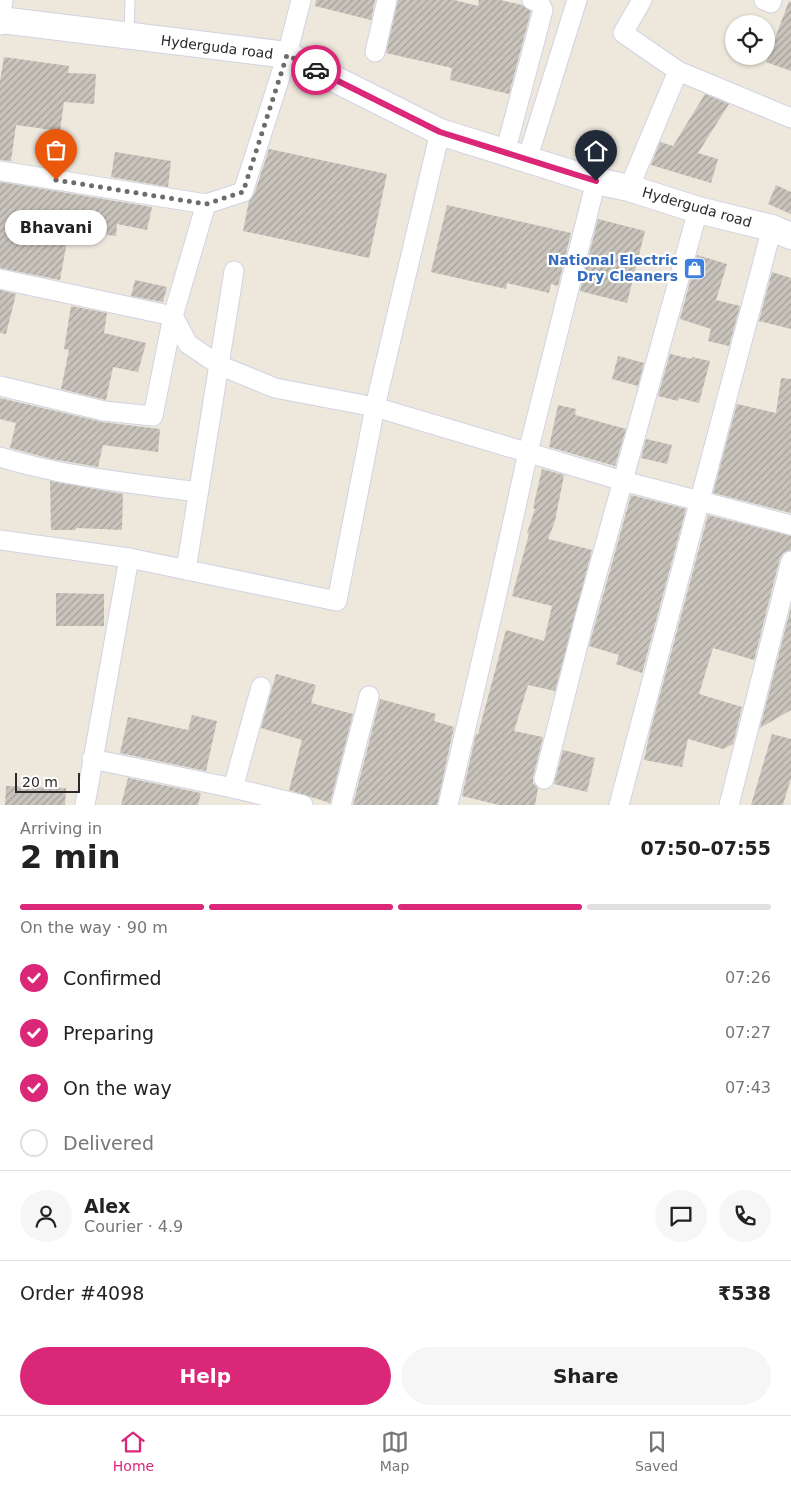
<!DOCTYPE html>
<html lang="en">
<head>
<meta charset="utf-8">
<style>
  body { margin:0; font-family:"DejaVu Sans",sans-serif; background:#f6f6f6; color:#222; height:100vh; display:flex; flex-direction:column; font-size:19px; white-space:nowrap }
  * { box-sizing:border-box; margin:0 }
  p { font-size:16px; color:#767676 }
  .icon { flex:none; width:28px; height:28px; fill:none; stroke:currentColor; stroke-width:2; stroke-linecap:round; stroke-linejoin:round }
  .map { position:relative; height:805px; overflow:hidden }
  .side { display:flex; flex-direction:column; background:#fff; flex:1 }
  .side>* { flex:none }
  .fabs { position:absolute; left:725px; top:15px; display:grid; gap:10px }
  .fabs a { display:grid; place-items:center; width:50px; height:50px; border-radius:50%; background:#fff; box-shadow:0 1px 4px #0004; font-size:25px }
  .scale { position:absolute; left:15px; bottom:12px; width:65px; box-sizing:border-box; padding-left:5px; border:2px solid #2a2a2a; border-top:0; font-size:14px; line-height:18px; white-space:nowrap; color:#2a2a2a; -webkit-text-stroke:4px #fff; paint-order:stroke }
  .pin { position:absolute; display:grid; place-items:center; width:42px; height:42px; color:#fff; margin:-51px -21px; border-radius:50% 50% 50% 0; rotate:-45deg; box-shadow:0 0 5px #0007 }
  .pin .icon { rotate:45deg }
  .courier { position:absolute; display:grid; place-items:center; width:50px; height:50px; margin:-25px; border:4px solid #db2777; border-radius:50%; background:#fff; color:#222; box-shadow:0 1px 6px #0007 }
  .bubble { position:absolute; height:35px; border-radius:18px; background:#fff; box-shadow:0 1px 4px #0004; font-size:16px; font-weight:600; line-height:35px; text-align:center }
  .head em { font-style:normal; font-weight:600 }
  .head div { display:flex; flex-direction:column-reverse }
  .head { display:flex; align-items:center; justify-content:space-between; height:85px; padding:0 20px }
  h1 { font-size:32px; font-weight:600; line-height:38px }
  .bar { display:grid; grid-template-columns:repeat(4,1fr); gap:8px 5px; align-content:center; height:60px; padding:0 20px }
  .bar i { height:6px; border-radius:4px; background:#e0e0e0 }
  .bar .on { background:#db2777 }
  .bar p { grid-column:span 4 }
  .line { display:flex; align-items:center; gap:12px; padding:0 20px; border-top:1px solid #e0e0e0 }
  .line div { flex:1 }
  .round { display:grid; place-items:center; flex:none; width:52px; height:52px; border-radius:26px; background:#f6f6f6 }
  ol { padding:0 20px; list-style:none }
  li { display:flex; align-items:center; gap:15px; height:55px }
  li p { margin-inline-start:auto }
  li .icon { padding:5px; border-radius:50%; background:#db2777; color:#fff; stroke-width:4 }
  li:last-child { color:#767676 }
  li i { width:28px; height:28px; border:2px solid #e0e0e0; border-radius:50% }
  .primary-button { display:flex; gap:10px; margin-top:auto; padding:10px 20px }
  .primary-button a { flex:1; height:58px; border-radius:30px; background:#db2777; color:#fff; font-size:20px; font-weight:600; line-height:58px; text-align:center }
  .primary-button a+a { background:#f6f6f6; color:#222 }
  .menu { display:flex; justify-content:space-around; align-items:center; height:70px; border-top:1px solid #e0e0e0; background:#fff; font-size:14px; color:#767676 }
  .menu a { display:grid; justify-items:center; gap:2px }
  .menu .on { color:#db2777 }
  .map>svg:first-child { display:block }
  .building { fill:url(#building-hatch) }
  .lines { fill:none; stroke-linecap:round; stroke-linejoin:round }
  .lane-casing { stroke:#d1d3e3; stroke-width:11 }
  .street-casing { stroke:#d1d3e3; stroke-width:21 }
  .secondary-casing { stroke:#d1d3e3; stroke-width:28 }
  .lane { stroke:#fff; stroke-width:9 }
  .street { stroke:#fff; stroke-width:19 }
  .secondary { stroke:#fff; stroke-width:26 }
  .done { stroke:#6e6c68; stroke-width:5; stroke-dasharray:0 9 }
  .route { stroke:#db2777; stroke-width:6 }
  .labels { text-anchor:middle; dominant-baseline:central; stroke-width:4.5; stroke-linejoin:round; paint-order:stroke }
  .street-label { font-size:14px; fill:#2a2a2a; stroke:#fff }
  .shop-label { font-size:14px; font-weight:bold; fill:#366cbe; stroke:#fff; text-anchor:end }
</style>
</head>
<body>
<div class="map">
<svg width="791" height="805" viewBox="0 0 791 805">
  <defs>
    <pattern id="building-hatch" width="6" height="6" patternUnits="userSpaceOnUse" patternTransform="scale(1.25)"><rect width="6" height="6" fill="#c8c4bc"/><path d="M-1 1l2-2M0 6l6-6M5 7l2-2" fill="none" stroke="#a39f99"/></pattern>
  </defs>
  <rect width="100%" height="100%" fill="#ede7dc"/>
  <g class="building">
    <polygon points="316,0 375,0 371,20 315,6"/>
    <polygon points="398,0 454,0 478,6 479,0 500,0 522,5 531,11 509,94 450,80 452,68 386,53"/>
    <polygon points="789,1 791,2 791,71 766,62"/>
    <polygon points="4,57 69,66 68,73 96,74 94,104 64,102 60,131 16,125 11,161 0,160 0,81"/>
    <polygon points="705,94 729,104 698,153 718,159 711,183 651,165 660,142 673,146"/>
    <polygon points="269,149 387,174 369,258 243,231 249,201 254,195"/>
    <polygon points="115,152 171,161 168,187 111,177"/>
    <polygon points="0,182 152,207 147,230 117,224 116,236 69,230 60,280 0,268"/>
    <polygon points="776,185 791,192 791,214 768,204"/>
    <polygon points="447,205 571,233 558,286 551,284 549,293 507,283 506,289 431,272"/>
    <polygon points="598,219 645,231 627,303 580,291"/>
    <polygon points="697,255 727,264 716,300 740,306 729,346 708,341 711,329 680,319"/>
    <polygon points="772,272 791,278 791,329 759,321"/>
    <polygon points="135,280 167,287 163,302 131,296"/>
    <polygon points="0,290 16,294 6,334 0,333"/>
    <polygon points="71,306 107,313 104,333 146,343 138,372 113,367 106,400 61,389 69,350 64,349"/>
    <polygon points="670,354 692,359 692,357 710,361 699,403 679,398 678,401 658,396"/>
    <polygon points="618,356 644,363 638,386 612,379"/>
    <polygon points="781,378 791,379 791,513 713,493 737,404 776,413"/>
    <polygon points="0,398 102,422 160,429 158,452 103,445 98,467 52,459 10,448 16,423 0,419"/>
    <polygon points="558,405 576,409 575,415 626,429 615,466 549,447"/>
    <polygon points="646,439 672,445 667,464 641,458"/>
    <polygon points="542,469 564,475 555,521 548,539 592,550 555,691 528,685 514,731 543,737 533,777 533,783 538,788 535,805 499,805 462,796 476,734 478,734 506,630 544,641 552,606 512,596 529,534 527,533 535,509 533,508"/>
    <polygon points="50,481 123,494 122,530 76,528 76,530 51,530"/>
    <polygon points="631,495 686,509 642,673 616,664 619,655 589,646"/>
    <polygon points="708,515 791,536 791,550 783,553 780,558 754,660 713,648 699,694 742,707 733,744 723,749 688,739 682,767 644,760 650,732"/>
    <polygon points="56,593 104,594 104,626 56,626"/>
    <polygon points="791,607 791,710 760,728"/>
    <polygon points="276,674 316,685 311,703 353,714 330,803 289,790 302,740 261,728"/>
    <polygon points="380,699 436,714 434,721 454,727 437,805 353,805"/>
    <polygon points="192,715 217,721 206,771 120,753 128,717 188,730"/>
    <polygon points="772,734 791,739 791,778 783,805 751,805"/>
    <polygon points="563,750 595,758 587,792 554,784"/>
    <polygon points="128,778 201,793 198,805 121,805"/>
    <polygon points="6,786 66,788 65,805 5,805"/>
  </g>
  <g class="lines">
    <defs>
      <polyline id="lane" points="129,33 130,0"/>
      <g id="street">
        <polyline points="642,0 623,33 678,71 791,118"/>
        <polyline points="764,0 771,3 772,0"/>
        <polyline points="0,25 3,0"/>
        <polyline points="375,52 387,0"/>
        <polyline points="505,153 543,10 539,2 532,0"/>
        <polyline points="527,160 577,0"/>
        <polyline points="0,171 206,204"/>
        <polyline points="629,188 678,71"/>
        <polyline points="0,279 173,316 188,344 219,365 275,388 375,407 623,481 791,525"/>
        <polyline points="0,386 104,411 153,416 173,316 206,204 243,192 287,55 301,0"/>
        <path d="M0 457C66 477 130 483 198 492"/>
        <polyline points="0,540 129,558 337,601 375,407 440,132"/>
        <polyline points="186,570 234,271"/>
        <polyline points="92,759 233,788 303,805"/>
        <polyline points="544,779 585,617 698,210"/>
        <polyline points="233,788 261,687"/>
        <polyline points="85,805 129,558"/>
        <polyline points="341,805 369,696"/>
        <polyline points="448,805 496,598 528,452 596,181"/>
        <polyline points="619,805 772,228"/>
        <polyline points="729,805 791,561"/>
      </g>
      <polyline id="secondary" points="0,20 287,55 440,132 596,181 629,188 698,210 772,228 791,236"/>
    </defs>
    <use href="#lane" class="lane-casing"/>
    <use href="#street" class="street-casing"/>
    <use href="#secondary" class="secondary-casing"/>
    <use href="#lane" class="lane"/>
    <use href="#street" class="street"/>
    <use href="#secondary" class="secondary"/>
  </g>
  <g class="lines">
    <polyline class="done" points="56,180 206,204 243,192 287,55 316,70"/>
    <polyline class="route" points="316,70 440,132 596,181"/>
  </g>
  <defs>
    <symbol id="shop-square" viewBox="-11 -11 22 22"><rect x="-9" y="-9" width="18" height="18" rx="4" fill="#3f7fe0" stroke="#fff"/><path d="M-5-2.5h2.3a2.7 3.5 0 0 1 5.4 0H5L5.5 6h-11ZM-1.5-2.5h3a1.5 2.3 0 0 0-3 0Z" fill="#fff"/></symbol>
  </defs>
  <g fill-rule="evenodd">
    <use href="#shop-square" x="682" y="256" width="25" height="25"/>
  </g>
  <g class="labels">
    <g class="street-label">
      <text transform="translate(217 47) rotate(7)">Hyderguda road</text>
      <text transform="translate(697 207) rotate(16)">Hyderguda road</text>
    </g>
    <g class="shop-label">
      <text x="678" y="260">National Electric<tspan x="678" dy="16">Dry Cleaners</tspan></text>
    </g>
  </g>
</svg>
<div class="fabs">
<a><svg class="icon" aria-label="locate" viewBox="0 0 24 24"><circle cx="12" cy="12" r="6"/><path d="M12 2v4M12 18v4M2 12h4M18 12h4"/></svg></a>
</div>
<div class="scale">20 m</div>
<div class="pin" style="left:56px;top:180px;background:#ea580c"><svg class="icon" aria-label="bag" viewBox="0 0 24 24"><path d="M5 8h14l-1 12H6zM9 8a3 3 0 0 1 6 0"/></svg></div>
<div class="pin" style="left:596px;top:181px;background:#1f2937"><svg class="icon" aria-label="home" viewBox="0 0 24 24"><path d="M3 11l9-7 9 7M6 9v11h12V9"/></svg></div>
<div class="courier" style="left:316px;top:70px"><svg class="icon" aria-label="car" viewBox="0 0 24 24"><path d="M5 17H2v-5l4-1 3-4h7l3 4 3 1v5h-3M9 17h6M6 11h13"/><circle cx="7" cy="17" r="2"/><circle cx="17" cy="17" r="2"/></svg></div>
<div class="bubble" style="left:5px;top:210px;width:102px">Bhavani</div>
</div>
<section class="side">
<div class="head"><div><h1>2 min</h1><p>Arriving in</p></div><em>07:50–07:55</em></div>
<div class="bar"><i class="on"></i><i class="on"></i><i class="on"></i><i></i><p>On the way · 90 m</p></div>
<ol>
<li><svg class="icon" aria-label="check" viewBox="0 0 24 24"><path d="M5 12l5 5 9-10"/></svg>Confirmed<p>07:26</p></li>
<li><svg class="icon" aria-label="check" viewBox="0 0 24 24"><path d="M5 12l5 5 9-10"/></svg>Preparing<p>07:27</p></li>
<li><svg class="icon" aria-label="check" viewBox="0 0 24 24"><path d="M5 12l5 5 9-10"/></svg>On the way<p>07:43</p></li>
<li><i></i>Delivered</li>
</ol>
<div class="line" style="height:90px"><a class="round"><svg class="icon" aria-label="person" viewBox="0 0 24 24"><circle cx="12" cy="8" r="4"/><path d="M4 21q1-7 8-7t8 7"/></svg></a><div><b>Alex</b><p>Courier · 4.9</p></div><a class="round"><svg class="icon" aria-label="chat" viewBox="0 0 24 24"><path d="M4 5h16v11H9l-5 4z"/></svg></a><a class="round"><svg class="icon" aria-label="phone" viewBox="0 0 24 24"><path d="M5 4h4l2 5-3 2q2 4 5 5l2-3 5 2v4C11 20 4 13 5 4z"/></svg></a></div>
<div class="line" style="height:65px"><div>Order #4098</div><b>₹538</b></div>
<div class="primary-button"><a>Help</a><a>Share</a></div>
</section>
<nav class="menu">
<a class="on"><svg class="icon" aria-label="home" viewBox="0 0 24 24"><path d="M3 11l9-7 9 7M6 9v11h12V9"/></svg>Home</a>
<a><svg class="icon" aria-label="map" viewBox="0 0 24 24"><path d="M3 6l6-2 6 2 6-2v14l-6 2-6-2-6 2zM9 4v14M15 6v14"/></svg>Map</a>
<a><svg class="icon" aria-label="saved" viewBox="0 0 24 24"><path d="M7 4h10v16l-5-4-5 4z"/></svg>Saved</a>
</nav>
</body>
</html>
